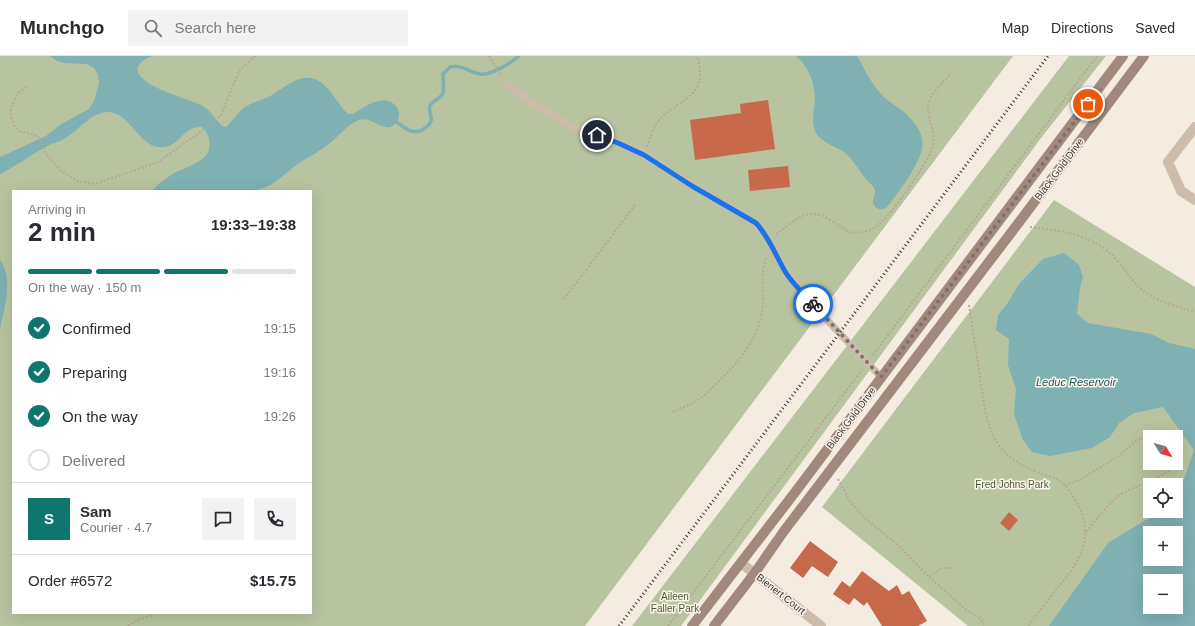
<!DOCTYPE html>
<html lang="en">
<head>
<meta charset="utf-8">
<style>
  body { margin:0; font-family:Arial,sans-serif; background:#f2f2f3; color:#2b2b33; height:100vh; display:flex; flex-direction:column; font-size:15px; white-space:nowrap }
  * { box-sizing:border-box; margin:0 }
  p { font-size:13px; color:#7c7c81 }
  .icon { flex:none; width:22px; height:22px; fill:none; stroke:currentColor; stroke-width:2; stroke-linecap:round; stroke-linejoin:round }
  .map { position:relative; flex:1; overflow:hidden }
  .side { position:absolute; left:12px; top:134px; width:300px; height:424px; display:flex; flex-direction:column; background:#fff; border-radius:0px; box-shadow:0 4px 16px #0002 }
  .side>* { flex:none }
  .needle { width:26px; rotate:127deg }
  .controls { position:absolute; left:1143px; top:374px; display:grid; gap:8px }
  .controls a { display:grid; place-items:center; width:40px; height:40px; border-radius:0px; background:#fff; box-shadow:0 4px 16px #0002; font-size:20px }
  .pin { position:absolute; display:grid; place-items:center; width:34px; height:34px; color:#fff; margin:-17px; border:2px solid #fff; border-radius:50%; box-shadow:0 1px 4px #0007 }
  .courier { position:absolute; display:grid; place-items:center; width:40px; height:40px; margin:-20px; border:3px solid #1a73e8; border-radius:50%; background:#fff; color:#222; box-shadow:0 1px 5px #0007 }
  .summary em { font-style:normal; font-weight:700 }
  .summary div { display:flex; flex-direction:column-reverse }
  .summary { display:flex; align-items:center; justify-content:space-between; height:68px; padding:0 16px }
  h1 { font-size:26px; font-weight:700; line-height:30px }
  .bar { display:grid; grid-template-columns:repeat(4,1fr); gap:6px 4px; align-content:center; height:48px; padding:0 16px }
  .bar i { height:5px; border-radius:3px; background:#e1e1e2 }
  .bar .current { background:#0f766e }
  .bar p { grid-column:span 4 }
  .line { display:flex; align-items:center; gap:10px; padding:0 16px; border-top:1px solid #e1e1e2 }
  .line div { flex:1 }
  .round { display:grid; place-items:center; flex:none; width:42px; height:42px; border-radius:0px; background:#f2f2f3 }
  ol { padding:0 16px; list-style:none }
  li { display:flex; align-items:center; gap:12px; height:44px }
  li p { margin-inline-start:auto }
  li .icon { padding:4px; border-radius:50%; background:#0f766e; color:#fff; stroke-width:4 }
  li:last-child { color:#7c7c81 }
  li i { width:22px; height:22px; border:2px solid #e1e1e2; border-radius:50% }
  header { display:flex; align-items:center; gap:24px; box-sizing:border-box; height:56px; padding:0 20px; background:#fff; border-bottom:1px solid #e1e1e2 }
  header strong { font-size:19px }
  nav { display:flex; gap:22px; margin-inline-start:auto; font-size:14px }
  .search { width:280px; height:36px; background:#f2f2f3; display:flex; align-items:center; gap:10px; box-sizing:border-box; padding:0 14px; border-radius:0px; color:#7c7c81; font-size:15px }
  .map>svg:first-child { display:block }
  .green { fill:#b8c4a0; fill-rule:evenodd }
  .water { fill:#7fb0b2; fill-rule:evenodd }
  .lines { fill:none; stroke-linecap:round; stroke-linejoin:round }
  .stream { stroke:#7fb0b2; stroke-width:3.5 }
  .building { fill:#c8694b }
  .path { stroke:#b9a596; stroke-width:2; stroke-dasharray:2 2; stroke-linecap:butt }
  .lane { stroke:#cdbbac; stroke-width:7 }
  .street { stroke:#cdbbac; stroke-width:10 }
  .secondary { stroke:#a18a7d; stroke-width:10 }
  .rail { stroke:#3b302b; stroke-width:3; stroke-dasharray:1 3; stroke-linecap:butt }
  .done { stroke:#7c716b; stroke-width:4; stroke-dasharray:0 7.2 }
  .route { stroke:#1a73e8; stroke-width:5 }
  .labels { text-anchor:middle; dominant-baseline:central; stroke-width:3; stroke-linejoin:round; paint-order:stroke }
  .street-label { font-size:10px; fill:#3b302b; stroke:#fbf5ee }
  .park-label { font-size:10px; fill:#4a5a2e; stroke:#fbf5ee }
  .water-label { font-size:11px; font-style:italic; fill:#1f5a5e; stroke:#fbf5ee }
</style>
</head>
<body>
<header>
<strong>Munchgo</strong>
<div class="search"><svg class="icon" aria-label="search" viewBox="0 0 24 24"><circle cx="10" cy="10" r="6"/><path d="M15 15l6 6"/></svg>Search here</div>
<nav><a>Map</a><a>Directions</a><a>Saved</a></nav>
</header>
<div class="map">
<svg width="1195" height="570" viewBox="0 0 1195 570">
  <rect width="100%" height="100%" fill="#f4ebe1"/>
  <g class="green">
    <path d="M0 0H1013L585 570H0ZM13 135H311V557H13Z"/>
    <polygon points="1069,0 1106,0 1041,82 681,570 632,570"/>
    <path d="M1054 144 1195 231V570H968L822 451ZM1150 381H1176V407H1150ZM1150 429H1176V455H1150ZM1150 477H1176V503H1150ZM1150 525H1176V551H1150Z"/>
  </g>
  <g class="water">
    <path d="M50 0H152C147 2 140 5 138 11 132 29 192 44 203 50 211 55 216 64 222 70L226 71C233 65 238 56 245 51 252 46 260 45 268 41 282 34 300 15 317 24 331 31 337 48 348 58H353C365 50 387 35 398 53 400 58 399 63 396 67 385 81 371 57 357 65 346 70 339 80 329 88 320 95 309 101 299 107 290 113 282 122 272 128 267 131 259 134 252 135 243 137 232 135 222 135 199 135 176 135 152 135 159 127 167 121 176 116 185 112 202 106 207 98 210 93 210 86 208 80 206 75 204 70 198 71 182 72 179 93 159 91 141 90 131 62 114 57 94 51 79 75 64 83 59 86 53 87 47 90 31 99 16 110 0 118V101L46 80 60 69 89 53 94 45 99 27 98 19 94 12 87 8 64 7 57 5Z"/>
    <path d="M796 0H857C865 13 871 28 882 39 890 48 902 52 910 62 918 70 924 81 922 92 921 106 896 141 886 152 883 153 880 154 877 152 869 147 876 140 875 134 873 129 868 126 865 122 858 113 853 103 844 96 835 90 822 87 816 77 811 67 814 55 815 44 815 27 809 11 796 0Z"/>
    <path d="M1064 197 1079 209 1083 221 1080 232 1077 258 1088 267 1151 278 1169 287 1195 293V570H1049L1108 487 1154 459 1159 455H1176V440L1179 437 1194 394 1163 351 1134 357 1119 367 1110 381 1092 392 1050 400 1032 396 1023 384 1014 358 1016 333 1008 309 1009 283 996 274 998 259 1007 248 1019 228 1043 203ZM1150 477H1176V503H1150ZM1150 525H1176V551H1150Z"/>
    <path d="M0 204C14 222 4 253 0 274Z"/>
  </g>
  <g class="lines">
    <path class="stream" d="M393 63C402 70 414 82 425 72 428 70 430 68 431 65 432 60 428 54 430 50 432 44 441 43 443 37 444 34 443 22 443 18L450 11C462 8 468 16 480 18 490 20 511 7 519 0"/>
  </g>
  <g class="building">
    <polygon points="768,44 775,93 695,104 690,64 741,57 740,48"/>
    <polygon points="788,110 790,131 750,135 748,114"/>
    <polygon points="1009,456 1018,464 1009,475 1000,467"/>
    <polygon points="810,485 838,506 828,521 812,510 803,522 790,512"/>
    <polygon points="862,515 889,535 897,529 902,539 909,535 927,565 918,570 882,570 867,546 864,550 854,542 849,549 833,538 842,525 850,531"/>
  </g>
  <g class="lines">
    <g class="path">
      <polyline points="489,0 502,21"/>
      <polyline points="26,31 17,38 10,56 14,69 20,75 38,80 47,99 60,114 77,125 95,128 158,106 199,77 221,59 239,15 255,0"/>
      <path d="M647 91C651 81 652 72 660 63 682 41 709 41 697 0"/>
      <path d="M1030 171C1057 174 1082 177 1105 193 1116 200 1127 218 1135 227 1151 245 1174 249 1195 256"/>
      <path d="M776 178C782 175 786 170 792 166 817 149 826 162 849 176 859 178 869 176 878 169 892 158 929 106 933 89 936 75 927 63 928 49 930 39 944 25 951 17"/>
      <polyline points="564,243 635,149"/>
      <path d="M969 249 986 360C996 393 1007 403 1037 416 1045 419 1053 421 1060 425 1068 430 1072 439 1077 447 1088 466 1088 488 1076 507 1071 516 1064 524 1058 531 1048 544 1038 557 1028 570"/>
      <polyline points="873,299 1097,0"/>
      <path d="M672 356C681 352 691 349 699 343 705 339 710 334 715 329 736 309 758 285 762 255 765 236 759 220 767 200"/>
      <polyline points="838,423 850,446 866,463 899,490 929,521 942,512 953,512"/>
      <polyline points="1064,429 1080,424 1121,398 1137,384 1160,379 1163,381"/>
      <path d="M1086 476C1096 464 1105 451 1117 441 1131 430 1166 423 1175 407"/>
      <polyline points="929,521 965,553 981,563 985,570"/>
      <polyline points="128,570 140,563 153,559"/>
      <polyline points="668,570 862,314"/>
    </g>
    <polyline class="lane" points="506,28 537,51 573,71 618,87 644,99 693,130 755,167 763,175 768,183 788,219 811,247 881,321"/>
    <g class="street">
      <polyline points="1195,71 1168,106 1181,135 1195,144"/>
      <polyline points="741,507 821,570"/>
    </g>
    <g class="secondary">
      <polyline points="692,570 793,439 1123,0"/>
      <polyline points="714,570 754,518 784,475 1020,165 1144,0"/>
    </g>
    <polyline class="rail" points="619,570 1048,0"/>
  </g>
  <g class="lines">
    <polyline class="done" points="813,248 881,321 1088,48"/>
    <path class="route" d="M597 79 618 87 644 99 692 130 756 167C769 181 776 200 786 217 793 228 804 238 813 248"/>
  </g>
  <g class="labels">
    <g class="street-label">
      <text transform="translate(1059 113) rotate(-53)">Black Gold Drive</text>
      <text transform="translate(851 362) rotate(-53)">Black Gold Drive</text>
      <text transform="translate(781 538) rotate(38)">Bienert Court</text>
    </g>
    <g class="park-label">
      <text x="1012" y="428">Fred Johns Park</text>
      <text x="675" y="540">Aileen<tspan x="675" dy="12">Faller Park</tspan></text>
    </g>
    <g class="water-label">
      <text x="1076" y="326">Leduc Reservoir</text>
    </g>
  </g>
</svg>
<div class="controls">
<a><svg class="needle" viewBox="-14 -14 28 28"><path d="M0-13l5 13h-10z" fill="#e53935"/><path d="M0 13l5-13h-10z" fill="#7c7c81"/></svg></a>
<a><svg class="icon" aria-label="locate" viewBox="0 0 24 24"><circle cx="12" cy="12" r="6"/><path d="M12 2v4M12 18v4M2 12h4M18 12h4"/></svg></a>
<a>+</a>
<a>−</a>
</div>
<div class="pin" style="left:1088px;top:48px;background:#ea580c"><svg class="icon" aria-label="bag" viewBox="0 0 24 24"><path d="M5 8h14l-1 12H6zM9 8a3 3 0 0 1 6 0"/></svg></div>
<div class="pin" style="left:597px;top:79px;background:#1f2937"><svg class="icon" aria-label="home" viewBox="0 0 24 24"><path d="M3 11l9-7 9 7M6 9v11h12V9"/></svg></div>
<div class="courier" style="left:813px;top:248px"><svg class="icon" aria-label="bike" viewBox="0 0 24 24"><circle cx="6" cy="16" r="4"/><circle cx="18" cy="16" r="4"/><path d="M6 16l4-8h5l3 8M10 8l3 8H6M13 5h3"/></svg></div>
<section class="side">
<div class="summary"><div><h1>2 min</h1><p>Arriving in</p></div><em>19:33–19:38</em></div>
<div class="bar"><i class="current"></i><i class="current"></i><i class="current"></i><i></i><p>On the way · 150 m</p></div>
<ol>
<li><svg class="icon" aria-label="check" viewBox="0 0 24 24"><path d="M5 12l5 5 9-10"/></svg>Confirmed<p>19:15</p></li>
<li><svg class="icon" aria-label="check" viewBox="0 0 24 24"><path d="M5 12l5 5 9-10"/></svg>Preparing<p>19:16</p></li>
<li><svg class="icon" aria-label="check" viewBox="0 0 24 24"><path d="M5 12l5 5 9-10"/></svg>On the way<p>19:26</p></li>
<li><i></i>Delivered</li>
</ol>
<div class="line" style="height:72px"><b class="round" style="background:#0f766e;color:#fff">S</b><div><b>Sam</b><p>Courier · 4.7</p></div><a class="round"><svg class="icon" aria-label="chat" viewBox="0 0 24 24"><path d="M4 5h16v11H9l-5 4z"/></svg></a><a class="round"><svg class="icon" aria-label="phone" viewBox="0 0 24 24"><path d="M5 4h4l2 5-3 2q2 4 5 5l2-3 5 2v4C11 20 4 13 5 4z"/></svg></a></div>
<div class="line" style="height:52px"><div>Order #6572</div><b>$15.75</b></div>
</section>
</div>
</body>
</html>
